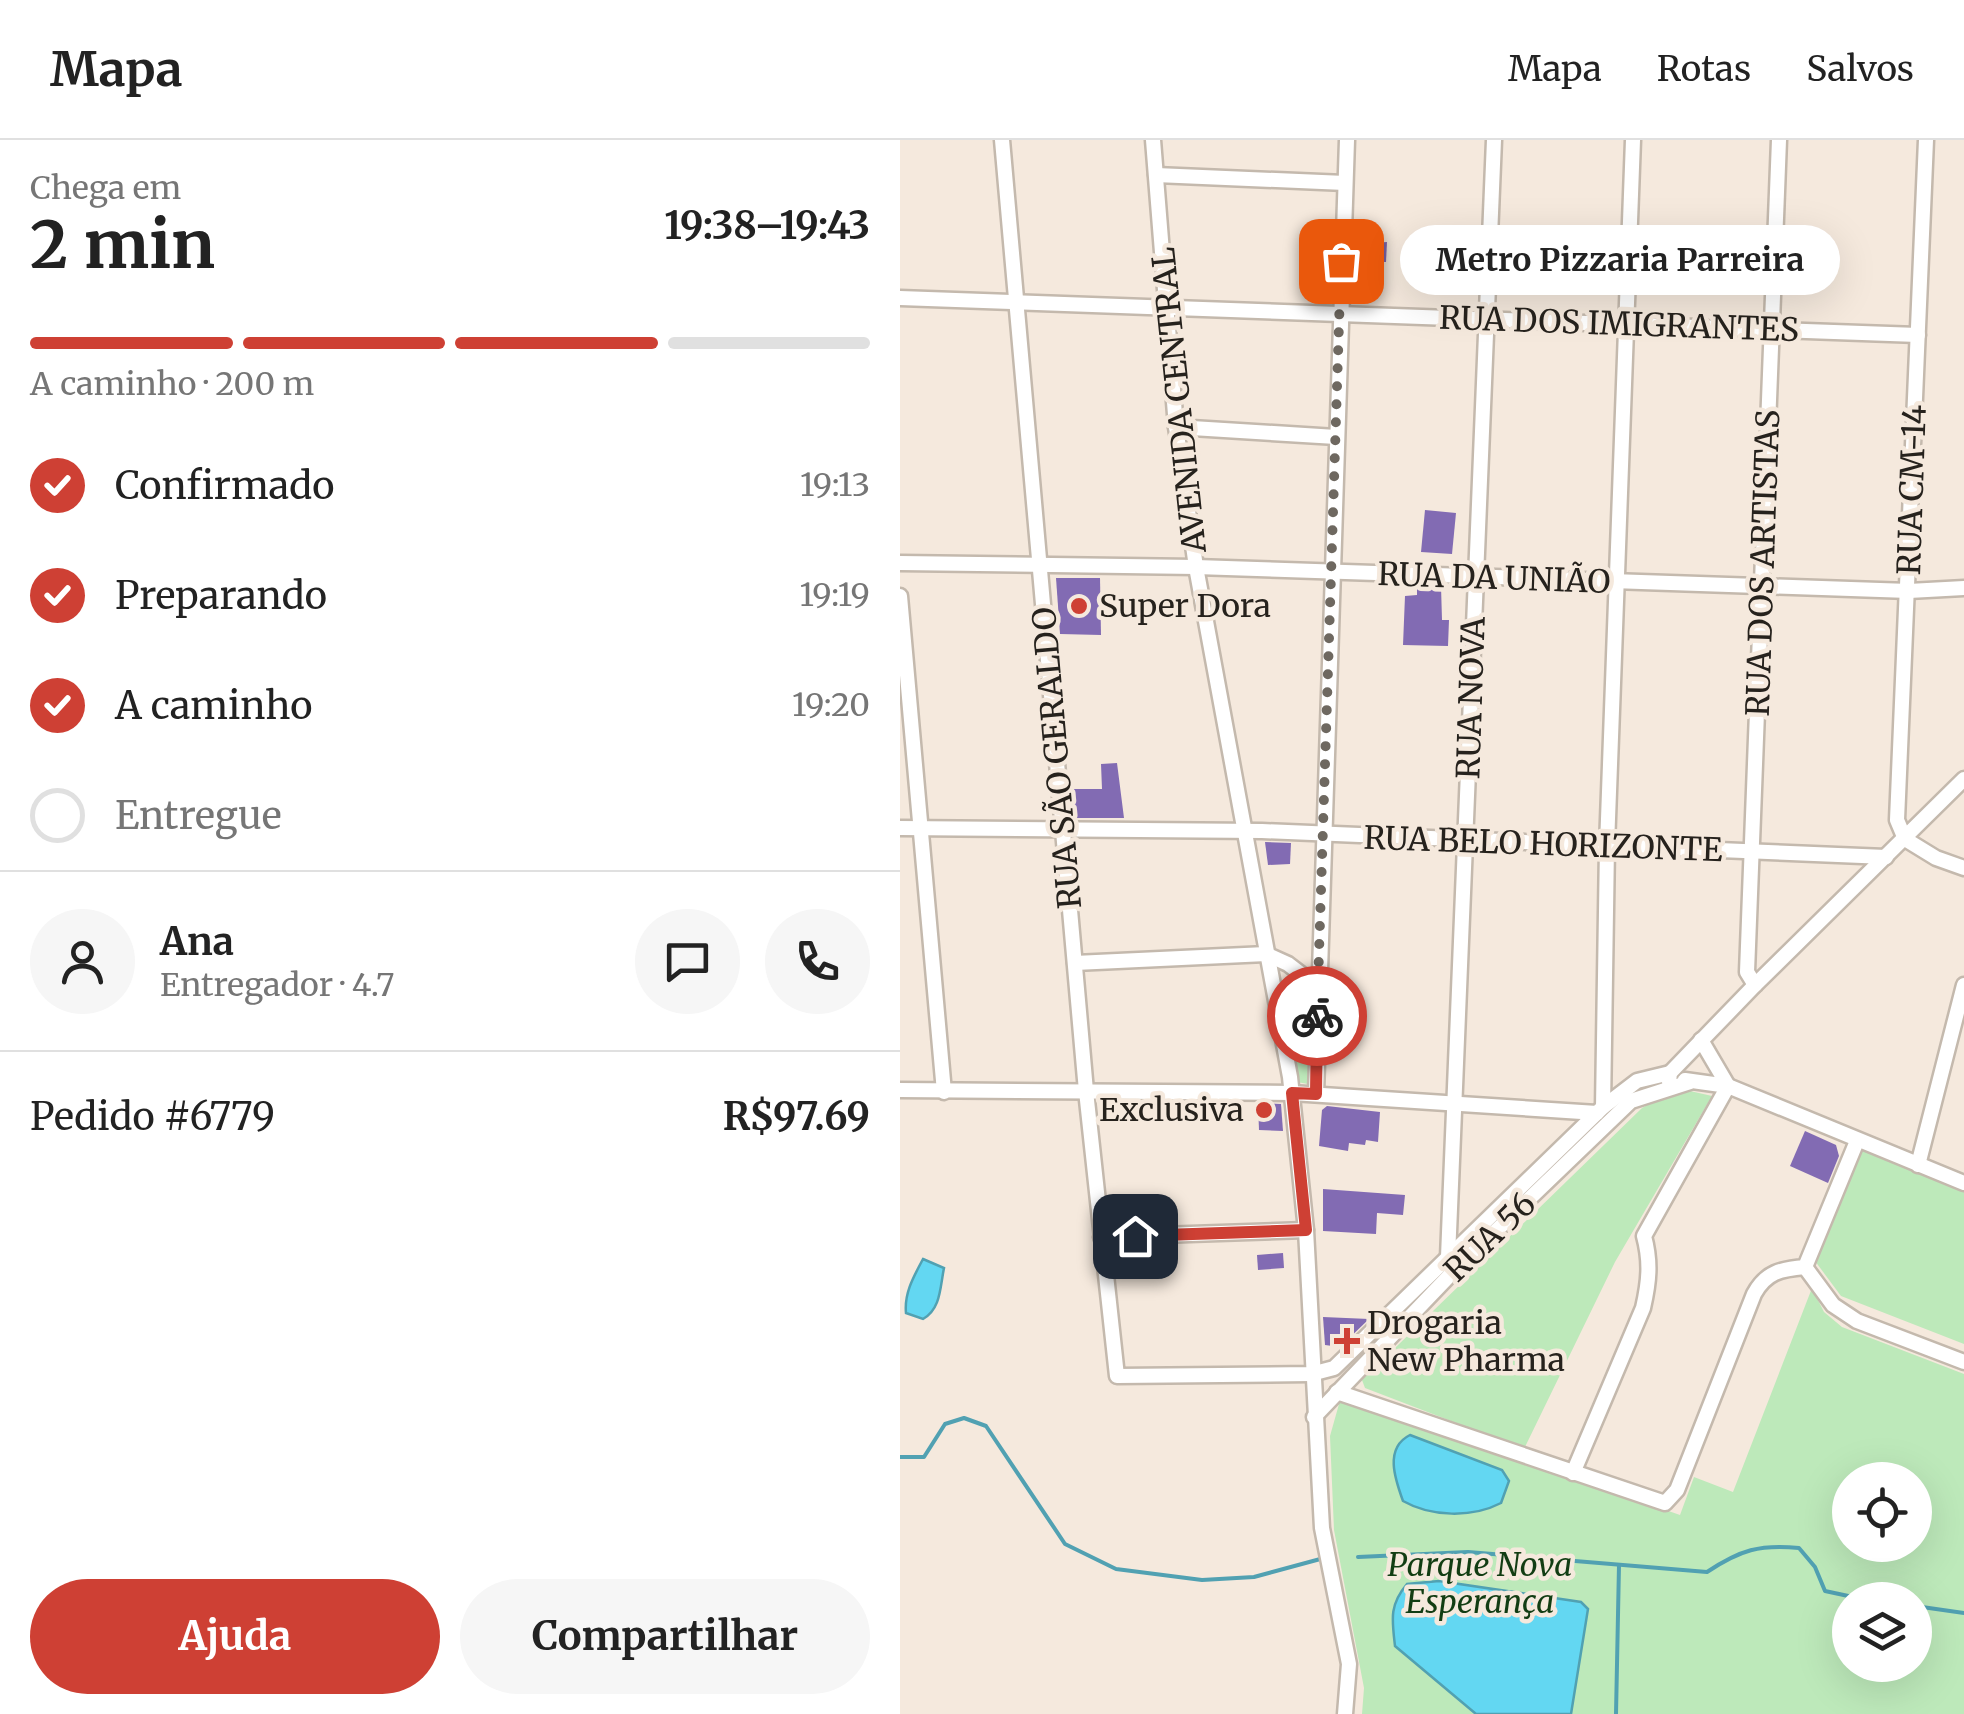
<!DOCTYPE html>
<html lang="pt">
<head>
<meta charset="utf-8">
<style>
  body { margin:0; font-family:Merriweather,serif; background:#f6f6f6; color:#222; height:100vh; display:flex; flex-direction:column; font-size:38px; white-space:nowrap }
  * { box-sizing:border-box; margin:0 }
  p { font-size:32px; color:#767676 }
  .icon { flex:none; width:55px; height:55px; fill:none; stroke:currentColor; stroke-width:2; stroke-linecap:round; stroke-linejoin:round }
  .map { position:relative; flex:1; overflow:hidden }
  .side { display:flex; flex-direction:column; background:#fff; width:900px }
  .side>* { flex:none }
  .buttons { position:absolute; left:932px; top:1322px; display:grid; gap:20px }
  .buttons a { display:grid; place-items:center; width:100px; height:100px; border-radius:50%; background:#fff; box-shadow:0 10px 40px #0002; font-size:50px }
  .pin { position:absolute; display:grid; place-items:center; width:85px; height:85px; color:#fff; margin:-42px; border-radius:20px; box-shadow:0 5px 15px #0006 }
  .courier { position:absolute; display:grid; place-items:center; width:100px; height:100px; margin:-50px; border:8px solid #ce4034; border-radius:50%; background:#fff; color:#222; box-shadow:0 2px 12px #0007 }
  .bubble { position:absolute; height:70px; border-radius:35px; background:#fff; box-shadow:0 10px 40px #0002; font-size:32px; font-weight:700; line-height:70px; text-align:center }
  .overview em { font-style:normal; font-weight:700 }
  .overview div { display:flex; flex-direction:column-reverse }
  .overview { display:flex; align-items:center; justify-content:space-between; height:170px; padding:0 30px }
  h1 { font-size:65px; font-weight:700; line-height:75px }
  .bar { display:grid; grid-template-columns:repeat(4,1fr); gap:15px 10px; align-content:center; height:120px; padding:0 30px }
  .bar i { height:12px; border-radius:8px; background:#e0e0e0 }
  .bar .active { background:#ce4034 }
  .bar p { grid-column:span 4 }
  .line { display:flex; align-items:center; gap:25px; padding:0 30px; border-top:2px solid #e0e0e0 }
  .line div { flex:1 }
  .round { display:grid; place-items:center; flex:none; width:105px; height:105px; border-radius:52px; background:#f6f6f6 }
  ol { padding:0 30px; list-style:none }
  li { display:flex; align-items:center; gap:30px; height:110px }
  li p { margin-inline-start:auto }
  li .icon { padding:10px; border-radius:50%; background:#ce4034; color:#fff; stroke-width:4 }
  li:last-child { color:#767676 }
  li i { width:55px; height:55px; border:5px solid #e0e0e0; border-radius:50% }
  .cta { display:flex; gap:20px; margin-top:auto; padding:20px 30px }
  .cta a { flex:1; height:115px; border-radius:60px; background:#ce4034; color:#fff; font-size:40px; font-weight:700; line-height:115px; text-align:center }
  .cta a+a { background:#f6f6f6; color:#222 }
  header { display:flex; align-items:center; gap:60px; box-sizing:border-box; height:140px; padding:0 50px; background:#fff; border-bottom:2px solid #e0e0e0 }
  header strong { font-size:48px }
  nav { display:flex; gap:55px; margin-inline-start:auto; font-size:35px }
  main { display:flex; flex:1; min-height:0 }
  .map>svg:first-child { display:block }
  .green { fill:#bde9ba; fill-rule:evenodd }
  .water { fill:#63d7f2; stroke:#51a1b2; stroke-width:2.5 }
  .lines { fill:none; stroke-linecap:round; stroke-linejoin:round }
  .stream { stroke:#51a1b2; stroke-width:4 }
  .building { fill:#826bb3 }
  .minor-casing { stroke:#c4b9ad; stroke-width:19 }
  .minor { stroke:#fff; stroke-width:14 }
  .done { stroke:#6e6860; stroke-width:10; stroke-dasharray:0 18 }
  .route { stroke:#ce4034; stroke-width:12 }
  .poi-dot { fill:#ce4034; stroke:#f5e9dd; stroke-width:4 }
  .labels { text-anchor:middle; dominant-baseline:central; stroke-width:9; stroke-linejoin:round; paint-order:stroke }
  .street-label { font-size:32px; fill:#26221d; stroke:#f5e9dd }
  .poi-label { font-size:32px; fill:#26221d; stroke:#f5e9dd; text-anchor:start }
  .park-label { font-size:32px; font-style:italic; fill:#123d13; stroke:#f5e9dd }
</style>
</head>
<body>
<header>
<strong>Mapa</strong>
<nav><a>Mapa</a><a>Rotas</a><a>Salvos</a></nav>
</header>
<main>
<section class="side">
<div class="overview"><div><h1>2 min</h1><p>Chega em</p></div><em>19:38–19:43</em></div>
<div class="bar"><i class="active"></i><i class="active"></i><i class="active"></i><i></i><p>A caminho · 200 m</p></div>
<ol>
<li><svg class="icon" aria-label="check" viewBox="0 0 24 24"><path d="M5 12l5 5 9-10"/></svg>Confirmado<p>19:13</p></li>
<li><svg class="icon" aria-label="check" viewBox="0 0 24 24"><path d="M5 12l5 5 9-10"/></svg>Preparando<p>19:19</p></li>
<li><svg class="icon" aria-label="check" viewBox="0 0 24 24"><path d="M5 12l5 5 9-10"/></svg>A caminho<p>19:20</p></li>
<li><i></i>Entregue</li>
</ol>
<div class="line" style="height:180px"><a class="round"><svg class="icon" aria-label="person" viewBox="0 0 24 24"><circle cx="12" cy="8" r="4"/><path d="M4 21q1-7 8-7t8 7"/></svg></a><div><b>Ana</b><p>Entregador · 4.7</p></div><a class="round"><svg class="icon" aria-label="chat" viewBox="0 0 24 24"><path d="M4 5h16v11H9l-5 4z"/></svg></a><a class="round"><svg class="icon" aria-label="phone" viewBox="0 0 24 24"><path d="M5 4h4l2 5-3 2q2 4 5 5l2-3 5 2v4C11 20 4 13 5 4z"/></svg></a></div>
<div class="line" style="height:130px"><div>Pedido #6779</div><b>R$97.69</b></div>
<div class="cta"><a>Ajuda</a><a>Compartilhar</a></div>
</section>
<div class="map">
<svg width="1064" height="1574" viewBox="0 0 1064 1574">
  <rect width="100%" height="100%" fill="#f5e9dd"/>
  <g class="green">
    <path d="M390 843C424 861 410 911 408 944L397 942Z"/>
    <polygon points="790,951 812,956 715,1122 624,1309 465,1248 462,1240 742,968 765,955"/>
    <polygon points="961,1006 1064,1047 1064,1204 941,1156 915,1121"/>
    <path d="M912 1148 924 1172 942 1187 1064 1234V1574H462L464 1548 434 1390 430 1296 441 1257 780 1375 794 1337 833 1352ZM950 1340H1015V1405H950ZM950 1460H1015V1525H950Z"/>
  </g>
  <g class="water">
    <path d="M23 1119 44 1128C40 1147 41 1169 23 1179L6 1173C4 1153 14 1136 23 1119Z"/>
    <path d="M510 1295 602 1330 609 1341 601 1363C572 1378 531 1377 503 1361 495 1339 484 1308 510 1295Z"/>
    <path d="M539 1441 681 1462 688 1469 671 1574H576L495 1506C492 1480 489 1465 507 1444Z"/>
  </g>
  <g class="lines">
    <g class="stream">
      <polyline points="0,1317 24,1317 45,1284 64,1278 86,1286 165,1404 216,1429 302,1440 354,1437 424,1418"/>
      <path d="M458 1417 568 1412 807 1432C840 1410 860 1404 899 1408L915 1427 925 1451 967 1460"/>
      <polyline points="1015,1466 1064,1473"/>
      <polyline points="716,1574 719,1425"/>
    </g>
  </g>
  <g class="building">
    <polygon points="487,102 486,122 458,121 459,104"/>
    <polygon points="525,370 556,373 552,414 521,412"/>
    <polygon points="156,438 200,438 201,495 160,494"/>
    <polygon points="541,446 542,480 549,480 548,506 503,505 505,456 517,455 517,447"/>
    <polygon points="217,623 224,678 175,678 173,649 202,649 201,624"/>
    <polygon points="365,702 391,703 390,724 368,725"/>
    <polygon points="358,963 381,964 383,991 359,990"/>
    <polygon points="427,966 480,972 478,1002 466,1000 465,1005 449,1003 448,1011 419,1006 422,970"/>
    <polygon points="905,991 936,1005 939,1016 928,1043 890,1026"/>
    <polygon points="423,1049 505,1055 503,1075 477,1073 476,1094 423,1091"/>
    <polygon points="383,1113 384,1128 358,1130 357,1115"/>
    <polygon points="423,1177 469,1179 440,1207 425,1205"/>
  </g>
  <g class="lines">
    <defs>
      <g id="minor">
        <polyline points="102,0 186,951 217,1236 411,1234 434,1228 703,967 737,941 770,933"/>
        <polyline points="253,0 276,287 296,427 390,937 406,1090 422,1388 449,1524 445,1574"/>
        <polyline points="256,35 445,43"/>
        <polyline points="0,158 1018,195"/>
        <polyline points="276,287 436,297"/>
        <polyline points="0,423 296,427 1009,451 1064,448"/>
        <polyline points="0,456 44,952"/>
        <polyline points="0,688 362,691 986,717"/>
        <polyline points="1005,699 997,680 1026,0"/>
        <polyline points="1005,699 1036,718 1064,728"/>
        <polyline points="175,823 366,814 388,824 418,847"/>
        <polyline points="855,845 847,832 879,0"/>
        <polyline points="785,940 828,946 1064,1043"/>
        <polyline points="769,942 770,933 855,845 1064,639"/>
        <polyline points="0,950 392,953 697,973"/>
        <polyline points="416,954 447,0"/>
        <polyline points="703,967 707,706 733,0"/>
        <polyline points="1018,1025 1064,845"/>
        <polyline points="201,1097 406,1090"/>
        <polyline points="548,1117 594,0"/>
        <polyline points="905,1127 933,1165 957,1181 1064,1222"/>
        <path d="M437 1252 765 1363 777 1350 854 1154C866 1132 881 1129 905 1127L957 1001"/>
        <polyline points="414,1277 550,1135 731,961 790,942"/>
        <path d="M673 1333 743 1168C749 1142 751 1122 744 1096L828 946 801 900"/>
      </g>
    </defs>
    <use href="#minor" class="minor-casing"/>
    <use href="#minor" class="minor"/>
  </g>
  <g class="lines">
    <polyline class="done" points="417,876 441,121"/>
    <polyline class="route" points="235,1096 406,1090 392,953 416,954 417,876"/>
  </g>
  <g class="poi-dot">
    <circle cx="179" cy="466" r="10"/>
    <circle cx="364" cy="970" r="10"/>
    <path d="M442 1186h10v10h10v10h-10v10h-10v-10h-10v-10h10z"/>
  </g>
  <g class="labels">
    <g class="street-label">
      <text transform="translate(719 184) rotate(2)">RUA DOS IMIGRANTES</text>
      <text transform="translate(279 260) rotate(-96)">AVENIDA CENTRAL</text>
      <text transform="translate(1012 350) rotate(-88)">RUA CM-14</text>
      <text transform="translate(863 423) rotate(-88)">RUA DOS ARTISTAS</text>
      <text transform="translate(594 438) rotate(2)">RUA DA UNIÃO</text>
      <text transform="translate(571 558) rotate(-88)">RUA NOVA</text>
      <text transform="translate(157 618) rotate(-95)">RUA SÃO GERALDO</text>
      <text transform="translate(643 704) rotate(2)">RUA BELO HORIZONTE</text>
      <text transform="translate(590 1097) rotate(-44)">RUA 56</text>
    </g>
    <g class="poi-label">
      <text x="199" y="466">Super Dora</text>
      <text x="344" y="970" text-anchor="end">Exclusiva</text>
      <text x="467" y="1183">Drogaria<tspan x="467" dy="37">New Pharma</tspan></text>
    </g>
    <g class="park-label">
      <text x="580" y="1425">Parque Nova<tspan x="580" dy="37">Esperança</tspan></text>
    </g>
  </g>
</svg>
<div class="buttons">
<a><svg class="icon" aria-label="locate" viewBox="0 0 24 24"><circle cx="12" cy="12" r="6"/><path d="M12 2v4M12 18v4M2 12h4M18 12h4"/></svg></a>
<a><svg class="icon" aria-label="layers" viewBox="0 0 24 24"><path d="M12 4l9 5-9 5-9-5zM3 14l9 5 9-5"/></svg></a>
</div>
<div class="pin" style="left:441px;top:121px;background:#ea580c"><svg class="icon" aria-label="bag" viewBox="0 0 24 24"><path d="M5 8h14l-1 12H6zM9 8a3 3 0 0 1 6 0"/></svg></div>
<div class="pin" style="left:235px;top:1096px;background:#1f2937"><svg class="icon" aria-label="home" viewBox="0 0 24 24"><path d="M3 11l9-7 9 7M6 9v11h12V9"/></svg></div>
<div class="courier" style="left:417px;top:876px"><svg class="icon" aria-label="bike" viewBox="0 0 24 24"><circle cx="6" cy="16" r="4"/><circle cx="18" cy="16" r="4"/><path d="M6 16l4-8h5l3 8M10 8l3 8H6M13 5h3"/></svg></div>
<div class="bubble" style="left:500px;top:85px;width:440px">Metro Pizzaria Parreira</div>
</div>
</main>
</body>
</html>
